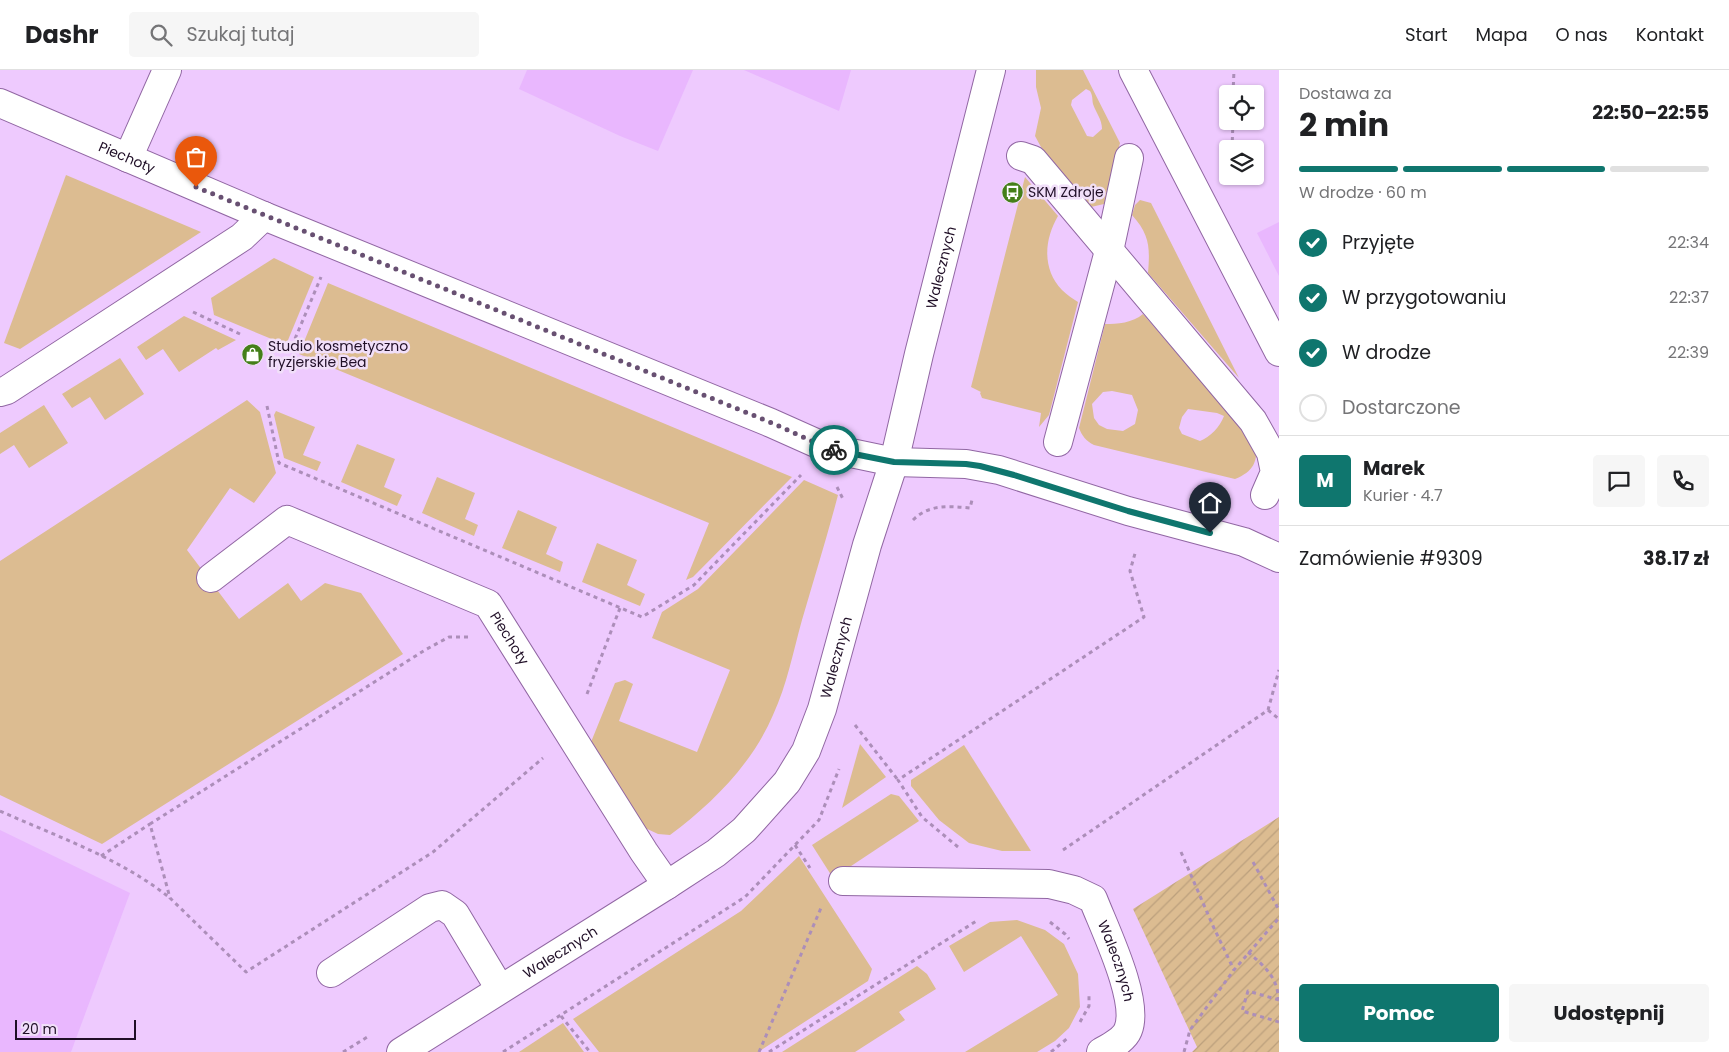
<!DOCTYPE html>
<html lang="pl">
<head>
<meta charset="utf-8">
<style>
  body { margin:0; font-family:Poppins,sans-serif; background:#f6f6f6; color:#202124; height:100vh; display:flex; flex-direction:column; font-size:19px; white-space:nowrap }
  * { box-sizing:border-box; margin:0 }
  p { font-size:16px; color:#757577 }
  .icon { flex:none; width:28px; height:28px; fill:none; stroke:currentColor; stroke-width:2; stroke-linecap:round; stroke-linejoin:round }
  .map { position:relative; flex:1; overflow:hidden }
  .drawer { display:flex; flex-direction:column; background:#fff; width:450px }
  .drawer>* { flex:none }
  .tools { position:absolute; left:1219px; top:15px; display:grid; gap:10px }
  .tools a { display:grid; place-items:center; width:45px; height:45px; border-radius:5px; background:#fff; box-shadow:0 1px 4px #0004; font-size:25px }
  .scale { position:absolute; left:15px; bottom:12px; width:121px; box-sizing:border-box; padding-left:5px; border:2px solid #200f27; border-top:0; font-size:14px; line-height:18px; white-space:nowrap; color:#200f27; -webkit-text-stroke:4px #f1dff9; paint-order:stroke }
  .pin { position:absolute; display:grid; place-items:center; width:42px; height:42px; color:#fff; margin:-51px -21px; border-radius:50% 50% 50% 0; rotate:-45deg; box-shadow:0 0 5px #0007 }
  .pin .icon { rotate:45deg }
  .courier { position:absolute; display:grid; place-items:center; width:50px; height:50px; margin:-25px; border:4px solid #0f766e; border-radius:50%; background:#fff; color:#222; box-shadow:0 1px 6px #0007 }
  .summary em { font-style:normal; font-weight:700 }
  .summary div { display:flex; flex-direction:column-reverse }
  .summary { display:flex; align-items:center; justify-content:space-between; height:85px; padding:0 20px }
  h1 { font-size:32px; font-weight:700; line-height:38px }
  .bar { display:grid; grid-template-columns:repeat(4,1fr); gap:8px 5px; align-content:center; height:60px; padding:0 20px }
  .bar i { height:6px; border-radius:4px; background:#e0e0e0 }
  .bar .on { background:#0f766e }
  .bar p { grid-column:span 4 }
  .line { display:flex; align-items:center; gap:12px; padding:0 20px; border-top:1px solid #e0e0e0 }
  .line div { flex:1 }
  .round { display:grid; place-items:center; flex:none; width:52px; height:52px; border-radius:5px; background:#f6f6f6 }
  ol { padding:0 20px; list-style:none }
  li { display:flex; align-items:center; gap:15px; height:55px }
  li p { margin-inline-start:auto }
  li .icon { padding:5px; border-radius:50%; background:#0f766e; color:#fff; stroke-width:4 }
  li:last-child { color:#757577 }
  li i { width:28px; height:28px; border:2px solid #e0e0e0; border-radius:50% }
  .primary-button { display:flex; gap:10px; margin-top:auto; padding:10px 20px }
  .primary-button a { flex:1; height:58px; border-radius:5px; background:#0f766e; color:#fff; font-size:20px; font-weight:700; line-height:58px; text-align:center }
  .primary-button a+a { background:#f6f6f6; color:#202124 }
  header { display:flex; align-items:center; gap:30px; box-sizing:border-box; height:70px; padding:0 25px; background:#fff; border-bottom:1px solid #e0e0e0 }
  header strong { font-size:24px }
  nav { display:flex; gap:28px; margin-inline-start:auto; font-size:18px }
  .search { width:350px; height:45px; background:#f6f6f6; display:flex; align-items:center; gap:12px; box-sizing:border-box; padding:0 18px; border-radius:5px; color:#757577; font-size:19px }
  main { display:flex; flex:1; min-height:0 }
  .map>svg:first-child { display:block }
  .built { fill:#e9b7fe }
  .green { fill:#dcbc91; fill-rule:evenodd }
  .garden { fill:url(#garden-furrows) }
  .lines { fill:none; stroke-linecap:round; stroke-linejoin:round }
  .minor-casing { stroke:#9167a3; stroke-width:30 }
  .path { stroke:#ac8eb9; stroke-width:3; stroke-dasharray:4 4; stroke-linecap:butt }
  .minor { stroke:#fff; stroke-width:28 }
  .done { stroke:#685072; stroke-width:5; stroke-dasharray:0 9 }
  .route { stroke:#0f766e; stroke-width:6 }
  .labels { text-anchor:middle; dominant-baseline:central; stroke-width:5; stroke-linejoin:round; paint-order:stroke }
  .street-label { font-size:14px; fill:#200f27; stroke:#f1dff9 }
  .poi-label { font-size:14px; fill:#200f27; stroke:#f1dff9; text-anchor:start }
</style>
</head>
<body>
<header>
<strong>Dashr</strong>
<div class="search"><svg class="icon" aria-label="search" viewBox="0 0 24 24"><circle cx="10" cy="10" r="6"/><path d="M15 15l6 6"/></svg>Szukaj tutaj</div>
<nav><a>Start</a><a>Mapa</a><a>O nas</a><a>Kontakt</a></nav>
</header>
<main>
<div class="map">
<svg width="1279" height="982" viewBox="0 0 1279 982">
  <defs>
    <pattern id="garden-furrows" width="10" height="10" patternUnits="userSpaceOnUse" patternTransform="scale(1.25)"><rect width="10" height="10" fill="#dcbc91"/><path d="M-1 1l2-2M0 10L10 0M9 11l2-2" fill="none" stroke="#bca07d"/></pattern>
  </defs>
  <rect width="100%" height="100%" fill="#eecafe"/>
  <g class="built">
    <polygon points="527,0 693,0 658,81 620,66 519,19"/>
    <polygon points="744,0 851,0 839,41"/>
    <polygon points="1279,152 1279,206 1257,163"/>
    <polygon points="0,760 130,823 71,982 0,982"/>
  </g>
  <g class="green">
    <path d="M1036 0H1083L1120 73 1104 134 1091 137 1041 77 1035 66 1041 38 1036 17ZM1086 19 1090 21C1093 26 1092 29 1093 34 1096 43 1102 49 1102 59L1093 67 1087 66 1071 35 1072 30Z"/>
    <polygon points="66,105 201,162 20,279 4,273"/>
    <path d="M1025 107 1058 146C1044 170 1042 199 1062 220 1067 225 1073 229 1078 232L1049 345 1039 357 1041 343 982 328 980 323 981 322 971 317Z"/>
    <path d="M1140 130 1151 133 1239 308 1148 203C1150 178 1150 165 1132 145L1135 135Z"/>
    <polygon points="274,188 314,207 286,275 214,245 211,228"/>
    <polygon points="328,213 792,407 693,507 686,510 709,453 299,284"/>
    <path d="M1143 244 1255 373C1259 391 1253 402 1235 409L1094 375C1086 371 1082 366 1079 358L1105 254C1117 254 1133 253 1143 244ZM1112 321 1132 325 1138 340 1135 354 1123 361 1107 359 1099 355 1094 348 1092 334 1103 322ZM1188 339 1217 343 1224 346C1220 357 1210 367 1200 371L1182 364 1179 358 1182 347Z"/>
    <polygon points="184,246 236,270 218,280 216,278 179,302 163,279 146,290 137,277"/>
    <polygon points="120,288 144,324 105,350 90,327 72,338 62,324"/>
    <polygon points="247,330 260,342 276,403 254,433 230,418 187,480 239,549 288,513 301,531 325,513 361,523 403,584 102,774 0,725 0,491"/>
    <polygon points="44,335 68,373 29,398 14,375 0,384 0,363"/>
    <polygon points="276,341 315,357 303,385 321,392 317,401 284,388 274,345"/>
    <polygon points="357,374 395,389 384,417 402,425 397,436 341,412"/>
    <polygon points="437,407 475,423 465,449 478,455 474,466 422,443"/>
    <path d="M804 410 838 425C827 467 814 509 802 550 793 582 787 615 773 645 752 694 712 734 670 765L658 764 643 757 591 672 615 613 625 610 633 614 619 651 697 682 730 600 652 568 662 542 698 519Z"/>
    <polygon points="518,440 557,457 546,484 563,492 560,502 502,478"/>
    <polygon points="597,473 637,490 627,515 645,524 640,536 582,512"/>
    <polygon points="860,674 886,707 842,738"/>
    <polygon points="964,675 1031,781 1002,781 969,773 939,750 911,716 911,710"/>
    <polygon points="891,724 899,726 919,751 833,808 812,775"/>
    <polygon points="799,786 872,899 868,911 758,982 599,982 573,949 741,841"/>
    <polygon points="1017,850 1045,860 1064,874 1078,904 1080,937 1069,958 1055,971 1037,982 965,982 1058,925 1021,866 964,902 949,876 990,852"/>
    <polygon points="917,896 927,904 936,919 899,942 905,950 855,982 782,982"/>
    <polygon points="563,953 584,982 519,982"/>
  </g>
  <polygon class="garden" points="1279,747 1279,982 1192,982 1197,977 1133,839"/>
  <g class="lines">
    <defs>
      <g id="minor">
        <polyline points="1133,0 1279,282"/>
        <path id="s1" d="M0 33 264 146 771 353 827 378 894 392 966 394 999 400 1128 441 1244 472 1279 488"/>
        <polyline points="1021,86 1033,90 1253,351 1271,383 1275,402 1265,425"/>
        <polyline points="128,88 167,0"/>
        <polyline points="0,322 7,320 242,167 264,146"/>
        <polyline points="1058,372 1109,181 1129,88"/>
        <path id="s2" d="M211 508 287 450 488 534 644 782 667 815"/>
        <path id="s3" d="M843 811 1049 814 1074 820 1093 829C1105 860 1140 931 1128 960 1124 970 1110 977 1101 982"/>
        <polyline points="331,903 430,838 442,835 455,844 500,919"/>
        <path id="s4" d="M401 982 667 815 716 783 744 760 787 712 806 681 822 639 867 475 894 392 919 284 991 0"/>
      </g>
    </defs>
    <use href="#minor" class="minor-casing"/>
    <g class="path">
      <polyline points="1233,24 1234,0"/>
      <polyline points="1232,79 1233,51"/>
      <polyline points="193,242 240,264"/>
      <polyline points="292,276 321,207"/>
      <polyline points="267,336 279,393 642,547 694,515 801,405"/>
      <polyline points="837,417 844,431"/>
      <path d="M913 450C929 434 949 436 970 438L972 430"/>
      <polyline points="468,567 449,567 425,580 150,754 170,828 246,902 433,782 543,688"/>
      <polyline points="587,624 620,538"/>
      <polyline points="1268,640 1279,649"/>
      <polyline points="855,655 898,710"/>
      <path d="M0 741C58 767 120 788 170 828"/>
      <polyline points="795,775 810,798"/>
      <polyline points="958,777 922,747 898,710 1144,547 1130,501 1136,480"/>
      <polyline points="1063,780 1268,640 1279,600"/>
      <polyline points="1181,782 1213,856 1234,900"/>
      <polyline points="101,786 150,754"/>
      <polyline points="1253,792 1279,840"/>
      <polyline points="1050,852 1065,864 1069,869"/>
      <path d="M1248 882C1263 895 1279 908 1278 930"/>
      <polyline points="1279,930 1248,921 1242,941 1279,952"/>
      <polyline points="561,946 590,982"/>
      <polyline points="1080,952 1089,936 1089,923"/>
      <polyline points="343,982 369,966"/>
      <polyline points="503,982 745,827 819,750 839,699"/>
      <polyline points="759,982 821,838"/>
      <polyline points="769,982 978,850"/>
      <polyline points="1051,982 1069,967"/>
      <polyline points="1184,982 1190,960 1234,900 1279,848"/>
    </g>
    <use href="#minor" class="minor"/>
  </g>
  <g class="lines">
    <polyline class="done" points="196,117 772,353 827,378 834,380"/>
    <polyline class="route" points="834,380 894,392 966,394 980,396 1014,405 1128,441 1210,463"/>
  </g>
  <defs>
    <symbol id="bus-disc" viewBox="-11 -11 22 22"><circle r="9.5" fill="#447f19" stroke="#f1dff9"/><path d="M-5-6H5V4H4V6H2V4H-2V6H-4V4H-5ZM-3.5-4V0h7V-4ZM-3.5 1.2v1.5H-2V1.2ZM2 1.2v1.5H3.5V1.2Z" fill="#fff"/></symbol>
    <symbol id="shop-disc" viewBox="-11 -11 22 22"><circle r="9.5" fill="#447f19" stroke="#f1dff9"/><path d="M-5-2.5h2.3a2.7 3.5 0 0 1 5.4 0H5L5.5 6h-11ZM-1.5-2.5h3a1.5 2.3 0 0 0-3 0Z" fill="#fff"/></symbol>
  </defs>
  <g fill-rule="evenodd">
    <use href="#bus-disc" x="1000" y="110" width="25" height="25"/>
    <use href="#shop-disc" x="240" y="272" width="25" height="25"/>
  </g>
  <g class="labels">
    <g class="street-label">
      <text stroke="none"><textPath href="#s1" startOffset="138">Piechoty</textPath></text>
      <text stroke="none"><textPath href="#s4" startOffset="1012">Walecznych</textPath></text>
      <text stroke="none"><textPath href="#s2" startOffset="354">Piechoty</textPath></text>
      <text stroke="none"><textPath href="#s4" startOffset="608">Walecznych</textPath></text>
      <text stroke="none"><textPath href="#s4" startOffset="188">Walecznych</textPath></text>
      <text stroke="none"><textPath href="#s3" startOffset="319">Walecznych</textPath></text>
    </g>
    <g class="poi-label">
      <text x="1028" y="122">SKM Zdroje</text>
      <text x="268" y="276">Studio kosmetyczno<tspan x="268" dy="16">fryzjerskie Bea</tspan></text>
    </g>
  </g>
</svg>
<div class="tools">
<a><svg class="icon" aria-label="locate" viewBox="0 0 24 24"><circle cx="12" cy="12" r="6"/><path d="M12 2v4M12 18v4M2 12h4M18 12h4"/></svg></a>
<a><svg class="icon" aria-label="layers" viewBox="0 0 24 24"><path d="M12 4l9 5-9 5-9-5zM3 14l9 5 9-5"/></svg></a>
</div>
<div class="scale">20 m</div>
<div class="pin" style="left:196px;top:117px;background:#ea580c"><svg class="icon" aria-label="bag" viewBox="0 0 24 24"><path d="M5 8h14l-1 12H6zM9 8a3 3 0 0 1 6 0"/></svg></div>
<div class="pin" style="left:1210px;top:463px;background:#1f2937"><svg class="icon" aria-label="home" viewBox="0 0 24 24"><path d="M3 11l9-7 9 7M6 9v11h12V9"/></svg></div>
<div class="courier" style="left:834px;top:380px"><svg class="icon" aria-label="bike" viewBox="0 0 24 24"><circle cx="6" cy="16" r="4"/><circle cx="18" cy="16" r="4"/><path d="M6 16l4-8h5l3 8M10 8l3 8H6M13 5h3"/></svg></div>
</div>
<section class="drawer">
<div class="summary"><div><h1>2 min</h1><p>Dostawa za</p></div><em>22:50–22:55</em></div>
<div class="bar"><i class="on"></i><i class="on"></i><i class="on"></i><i></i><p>W drodze · 60 m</p></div>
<ol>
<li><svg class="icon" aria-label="check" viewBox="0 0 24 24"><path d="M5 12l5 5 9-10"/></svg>Przyjęte<p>22:34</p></li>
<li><svg class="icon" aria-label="check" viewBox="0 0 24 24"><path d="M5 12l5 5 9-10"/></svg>W przygotowaniu<p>22:37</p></li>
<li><svg class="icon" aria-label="check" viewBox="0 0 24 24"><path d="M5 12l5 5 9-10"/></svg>W drodze<p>22:39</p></li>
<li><i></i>Dostarczone</li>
</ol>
<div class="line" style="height:90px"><b class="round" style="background:#0f766e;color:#fff">M</b><div><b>Marek</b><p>Kurier · 4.7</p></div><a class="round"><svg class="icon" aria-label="chat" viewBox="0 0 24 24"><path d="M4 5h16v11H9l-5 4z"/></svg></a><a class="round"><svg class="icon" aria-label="phone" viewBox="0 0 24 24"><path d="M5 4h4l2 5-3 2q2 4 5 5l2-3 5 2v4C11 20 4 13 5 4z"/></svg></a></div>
<div class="line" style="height:65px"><div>Zamówienie #9309</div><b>38.17 zł</b></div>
<div class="primary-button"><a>Pomoc</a><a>Udostępnij</a></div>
</section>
</main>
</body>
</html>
